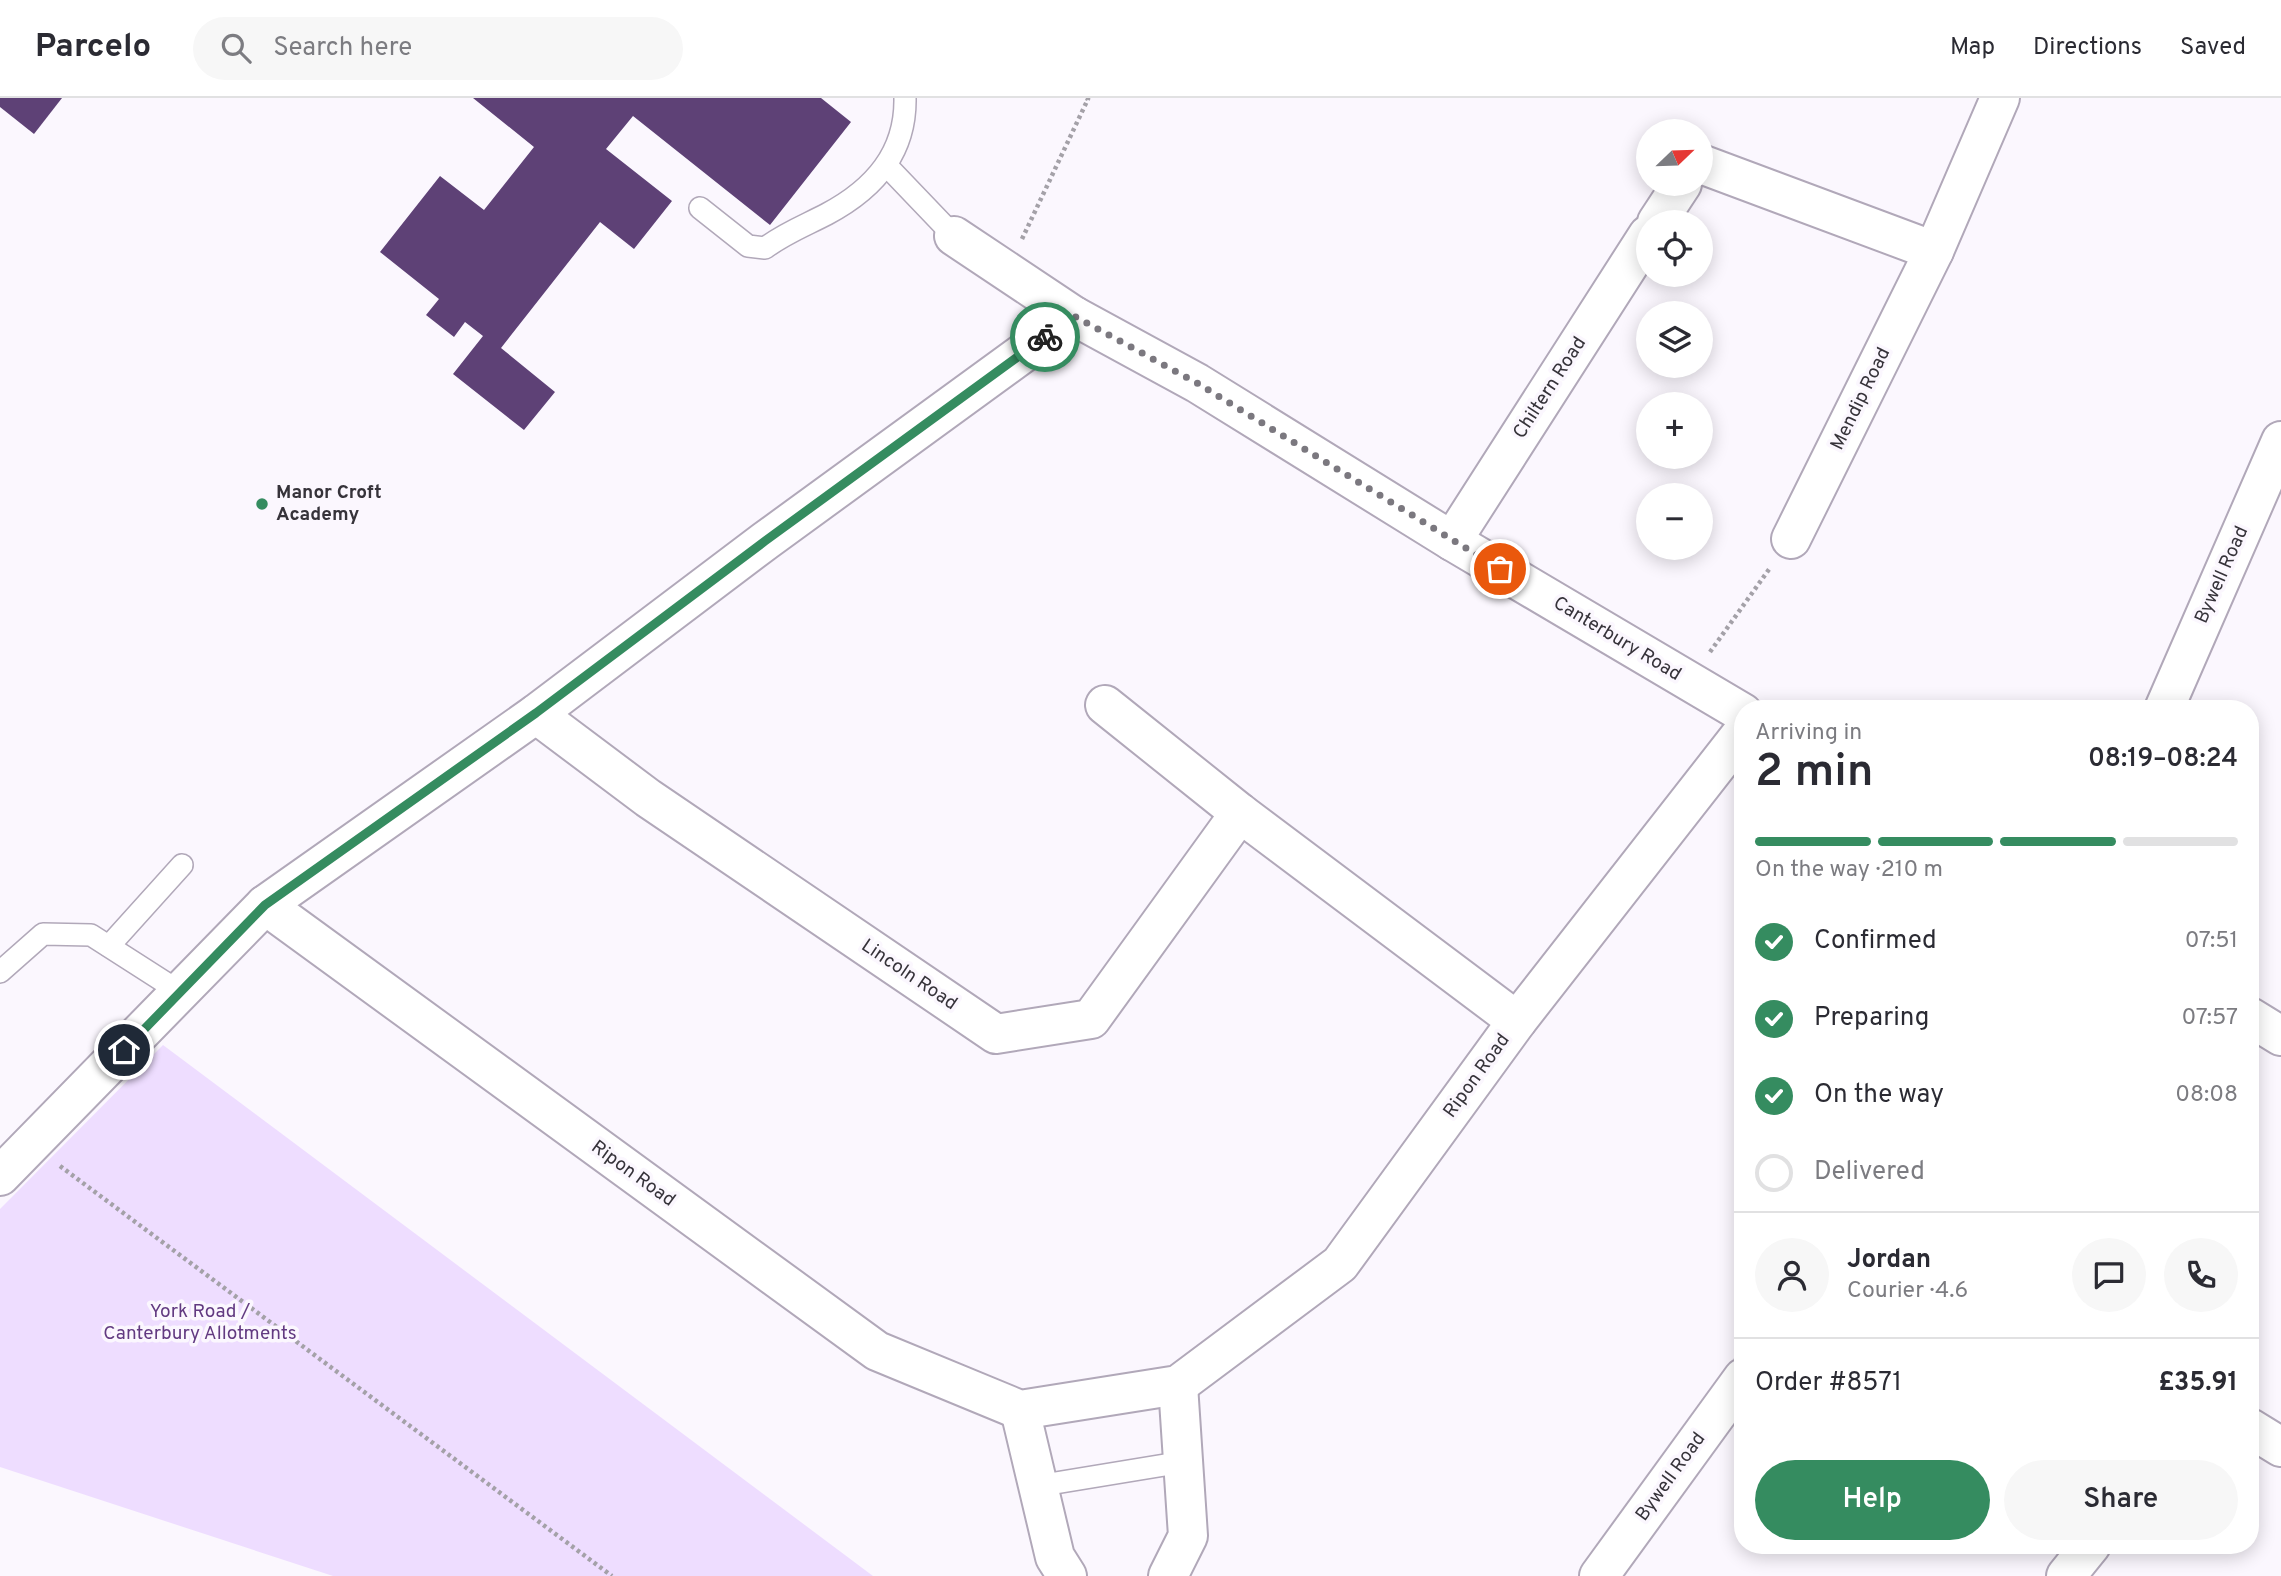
<!DOCTYPE html>
<html lang="en">
<head>
<meta charset="utf-8">
<style>
  body { margin:0; font-family:Overpass,sans-serif; background:#f7f7f7; color:#2b2b33; height:100vh; display:flex; flex-direction:column; font-size:26px; white-space:nowrap }
  * { box-sizing:border-box; margin:0 }
  p { font-size:23px; color:#7c7c81 }
  .icon { flex:none; width:38px; height:38px; fill:none; stroke:currentColor; stroke-width:2; stroke-linecap:round; stroke-linejoin:round }
  .map { position:relative; flex:1; overflow:hidden }
  .drawer { position:absolute; left:1734px; top:602px; width:525px; height:854px; display:flex; flex-direction:column; background:#fff; border-radius:28px; box-shadow:0 4px 18px #0003 }
  .drawer>* { flex:none }
  .needle { width:46px; rotate:67deg }
  .fabs { position:absolute; left:1636px; top:21px; display:grid; gap:14px }
  .fabs a { display:grid; place-items:center; width:77px; height:77px; border-radius:50%; background:#fff; box-shadow:0 4px 18px #0003; font-size:35px }
  .pin { position:absolute; display:grid; place-items:center; width:60px; height:60px; color:#fff; margin:-30px; border:4px solid #fff; border-radius:50%; box-shadow:0 2px 7px #0007 }
  .courier { position:absolute; display:grid; place-items:center; width:70px; height:70px; margin:-35px; border:5px solid #358c60; border-radius:50%; background:#fff; color:#222; box-shadow:0 2px 9px #0007 }
  .summary em { font-style:normal; font-weight:600 }
  .summary div { display:flex; flex-direction:column-reverse }
  .summary { display:flex; align-items:center; justify-content:space-between; height:119px; padding:0 21px }
  h1 { font-size:46px; font-weight:600; line-height:52px }
  .bar { display:grid; grid-template-columns:repeat(4,1fr); gap:10px 7px; align-content:center; height:84px; padding:0 21px }
  .bar i { height:9px; border-radius:5px; background:#e1e1e2 }
  .bar .on { background:#358c60 }
  .bar p { grid-column:span 4 }
  .line { display:flex; align-items:center; gap:18px; padding:0 21px; border-top:2px solid #e1e1e2 }
  .line div { flex:1 }
  .round { display:grid; place-items:center; flex:none; width:74px; height:74px; border-radius:37px; background:#f7f7f7 }
  ol { padding:0 21px; list-style:none }
  li { display:flex; align-items:center; gap:21px; height:77px }
  li p { margin-inline-start:auto }
  li .icon { padding:7px; border-radius:50%; background:#358c60; color:#fff; stroke-width:4 }
  li:last-child { color:#7c7c81 }
  li i { width:38px; height:38px; border:4px solid #e1e1e2; border-radius:50% }
  .cta { display:flex; gap:14px; margin-top:auto; padding:14px 21px }
  .cta a { flex:1; height:80px; border-radius:42px; background:#358c60; color:#fff; font-size:28px; font-weight:600; line-height:80px; text-align:center }
  .cta a+a { background:#f7f7f7; color:#2b2b33 }
  header { display:flex; align-items:center; gap:42px; box-sizing:border-box; height:98px; padding:0 35px; background:#fff; border-bottom:2px solid #e1e1e2 }
  header strong { font-size:33px }
  nav { display:flex; gap:38px; margin-inline-start:auto; font-size:24px }
  .search { width:490px; height:63px; background:#f7f7f7; display:flex; align-items:center; gap:18px; box-sizing:border-box; padding:0 24px; border-radius:38px; color:#7c7c81; font-size:26px }
  .map>svg:first-child { display:block }
  .green { fill:#edf }
  .building { fill:#5e4176 }
  .lines { fill:none; stroke-linecap:round; stroke-linejoin:round }
  .service-casing { stroke:#b1a8b9; stroke-width:24 }
  .minor-casing { stroke:#b1a8b9; stroke-width:42 }
  .tertiary-casing { stroke:#b1a8b9; stroke-width:42 }
  .path { stroke:#a4a1a8; stroke-width:4.5; stroke-dasharray:3.5 3.5; stroke-linecap:butt }
  .service { stroke:#fff; stroke-width:21 }
  .minor { stroke:#fff; stroke-width:38 }
  .tertiary { stroke:#fff; stroke-width:38 }
  .done { stroke:#7b787f; stroke-width:7; stroke-dasharray:0 12.6 }
  .route { stroke:#358c60; stroke-width:9 }
  .poi-dot { fill:#358c60; stroke:#fbf7fe; stroke-width:2.5 }
  .labels { text-anchor:middle; dominant-baseline:central; stroke-width:7; stroke-linejoin:round; paint-order:stroke }
  .street-label { font-size:19px; fill:#36333a; stroke:#fbf7fe }
  .poi-label { font-size:19px; font-weight:bold; fill:#36333a; stroke:#fbf7fe; text-anchor:start }
  .park-label { font-size:19px; fill:#623a81; stroke:#fbf7fe }
</style>
</head>
<body>
<header>
<strong>Parcelo</strong>
<div class="search"><svg class="icon" aria-label="search" viewBox="0 0 24 24"><circle cx="10" cy="10" r="6"/><path d="M15 15l6 6"/></svg>Search here</div>
<nav><a>Map</a><a>Directions</a><a>Saved</a></nav>
</header>
<div class="map">
<svg width="2281" height="1478" viewBox="0 0 2281 1478">
  <rect width="100%" height="100%" fill="#fbf7fe"/>
  <polygon class="green" points="163,947 873,1478 333,1478 0,1369 0,1111"/>
  <g class="building">
    <polygon points="0,0 62,0 34,36 0,9"/>
    <polygon points="473,0 821,0 851,24 770,127 633,18 606,51 672,103 634,151 600,124 501,250 555,294 524,332 453,276 483,238 465,224 454,239 426,217 439,201 380,154 440,78 484,112 534,49"/>
  </g>
  <g class="lines">
    <defs>
      <g id="service">
        <polyline points="887,68 954,138"/>
        <path d="M700 110 748 148 765 150C785 135 806 127 827 116 874 91 906 55 905 0"/>
        <polyline points="109,848 182,767"/>
        <polyline points="0,874 43,836 91,837 180,894"/>
        <polyline points="1037,1388 1183,1364"/>
      </g>
      <g id="minor">
        <polyline points="1701,66 1934,153"/>
        <polyline points="1657,124 1682,86"/>
        <polyline points="954,138 1074,218 1197,285 1452,443 1743,615"/>
        <polyline points="1791,441 1934,153 2000,0"/>
        <polyline points="1452,443 1648,137"/>
        <polyline points="1105,607 1240,715 1517,923"/>
        <polyline points="536,616 648,700 996,936 1091,921 1240,715"/>
        <polyline points="265,807 877,1253 1020,1312 1178,1287 1340,1166 1517,923 1743,634"/>
        <polyline points="2250,919 2281,938"/>
        <polyline points="0,1078 265,807 536,616 765,443 1074,218"/>
        <polyline points="1020,1312 1055,1459 1067,1478"/>
        <polyline points="2250,1330 2281,1349"/>
        <polyline points="1168,1478 1188,1438 1178,1287"/>
        <polyline points="2066,1478 2091,1447"/>
      </g>
      <g id="tertiary">
        <polyline points="2164,611 2281,343"/>
        <polyline points="1599,1478 1743,1280"/>
      </g>
    </defs>
    <use href="#service" class="service-casing"/>
    <use href="#minor" class="minor-casing"/>
    <use href="#tertiary" class="tertiary-casing"/>
    <g class="path">
      <polyline points="1022,141 1088,1 1086,0"/>
      <polyline points="1710,554 1770,470"/>
      <polyline points="60,1068 612,1478"/>
    </g>
    <use href="#service" class="service"/>
    <use href="#minor" class="minor"/>
    <use href="#tertiary" class="tertiary"/>
  </g>
  <g class="lines">
    <polyline class="done" points="1045,239 1074,218 1197,285 1500,471"/>
    <polyline class="route" points="124,952 265,807 536,615 765,443 1045,239"/>
  </g>
  <circle class="poi-dot" cx="262" cy="406" r="7"/>
  <g class="labels">
    <g class="street-label">
      <text transform="translate(1550 290) rotate(-57)">Chiltern Road</text>
      <text transform="translate(1861 301) rotate(-64)">Mendip Road</text>
      <text transform="translate(2222 477) rotate(-66)">Bywell Road</text>
      <text transform="translate(1617 541) rotate(31)">Canterbury Road</text>
      <text transform="translate(909 877) rotate(34)">Lincoln Road</text>
      <text transform="translate(1477 978) rotate(-54)">Ripon Road</text>
      <text transform="translate(633 1076) rotate(36)">Ripon Road</text>
      <text transform="translate(1671 1379) rotate(-54)">Bywell Road</text>
    </g>
    <g class="poi-label">
      <text x="276" y="395">Manor Croft<tspan x="276" dy="22">Academy</tspan></text>
    </g>
    <g class="park-label">
      <text x="200" y="1214">York Road /<tspan x="200" dy="22">Canterbury Allotments</tspan></text>
    </g>
  </g>
</svg>
<div class="fabs">
<a><svg class="needle" viewBox="-14 -14 28 28"><path d="M0-13l5 13h-10z" fill="#e53935"/><path d="M0 13l5-13h-10z" fill="#7c7c81"/></svg></a>
<a><svg class="icon" aria-label="locate" viewBox="0 0 24 24"><circle cx="12" cy="12" r="6"/><path d="M12 2v4M12 18v4M2 12h4M18 12h4"/></svg></a>
<a><svg class="icon" aria-label="layers" viewBox="0 0 24 24"><path d="M12 4l9 5-9 5-9-5zM3 14l9 5 9-5"/></svg></a>
<a>+</a>
<a>−</a>
</div>
<div class="pin" style="left:1500px;top:471px;background:#ea580c"><svg class="icon" aria-label="bag" viewBox="0 0 24 24"><path d="M5 8h14l-1 12H6zM9 8a3 3 0 0 1 6 0"/></svg></div>
<div class="pin" style="left:124px;top:952px;background:#1f2937"><svg class="icon" aria-label="home" viewBox="0 0 24 24"><path d="M3 11l9-7 9 7M6 9v11h12V9"/></svg></div>
<div class="courier" style="left:1045px;top:239px"><svg class="icon" aria-label="bike" viewBox="0 0 24 24"><circle cx="6" cy="16" r="4"/><circle cx="18" cy="16" r="4"/><path d="M6 16l4-8h5l3 8M10 8l3 8H6M13 5h3"/></svg></div>
<section class="drawer">
<div class="summary"><div><h1>2 min</h1><p>Arriving in</p></div><em>08:19–08:24</em></div>
<div class="bar"><i class="on"></i><i class="on"></i><i class="on"></i><i></i><p>On the way · 210 m</p></div>
<ol>
<li><svg class="icon" aria-label="check" viewBox="0 0 24 24"><path d="M5 12l5 5 9-10"/></svg>Confirmed<p>07:51</p></li>
<li><svg class="icon" aria-label="check" viewBox="0 0 24 24"><path d="M5 12l5 5 9-10"/></svg>Preparing<p>07:57</p></li>
<li><svg class="icon" aria-label="check" viewBox="0 0 24 24"><path d="M5 12l5 5 9-10"/></svg>On the way<p>08:08</p></li>
<li><i></i>Delivered</li>
</ol>
<div class="line" style="height:126px"><a class="round"><svg class="icon" aria-label="person" viewBox="0 0 24 24"><circle cx="12" cy="8" r="4"/><path d="M4 21q1-7 8-7t8 7"/></svg></a><div><b>Jordan</b><p>Courier · 4.6</p></div><a class="round"><svg class="icon" aria-label="chat" viewBox="0 0 24 24"><path d="M4 5h16v11H9l-5 4z"/></svg></a><a class="round"><svg class="icon" aria-label="phone" viewBox="0 0 24 24"><path d="M5 4h4l2 5-3 2q2 4 5 5l2-3 5 2v4C11 20 4 13 5 4z"/></svg></a></div>
<div class="line" style="height:91px"><div>Order #8571</div><b>£35.91</b></div>
<div class="cta"><a>Help</a><a>Share</a></div>
</section>
</div>
</body>
</html>
